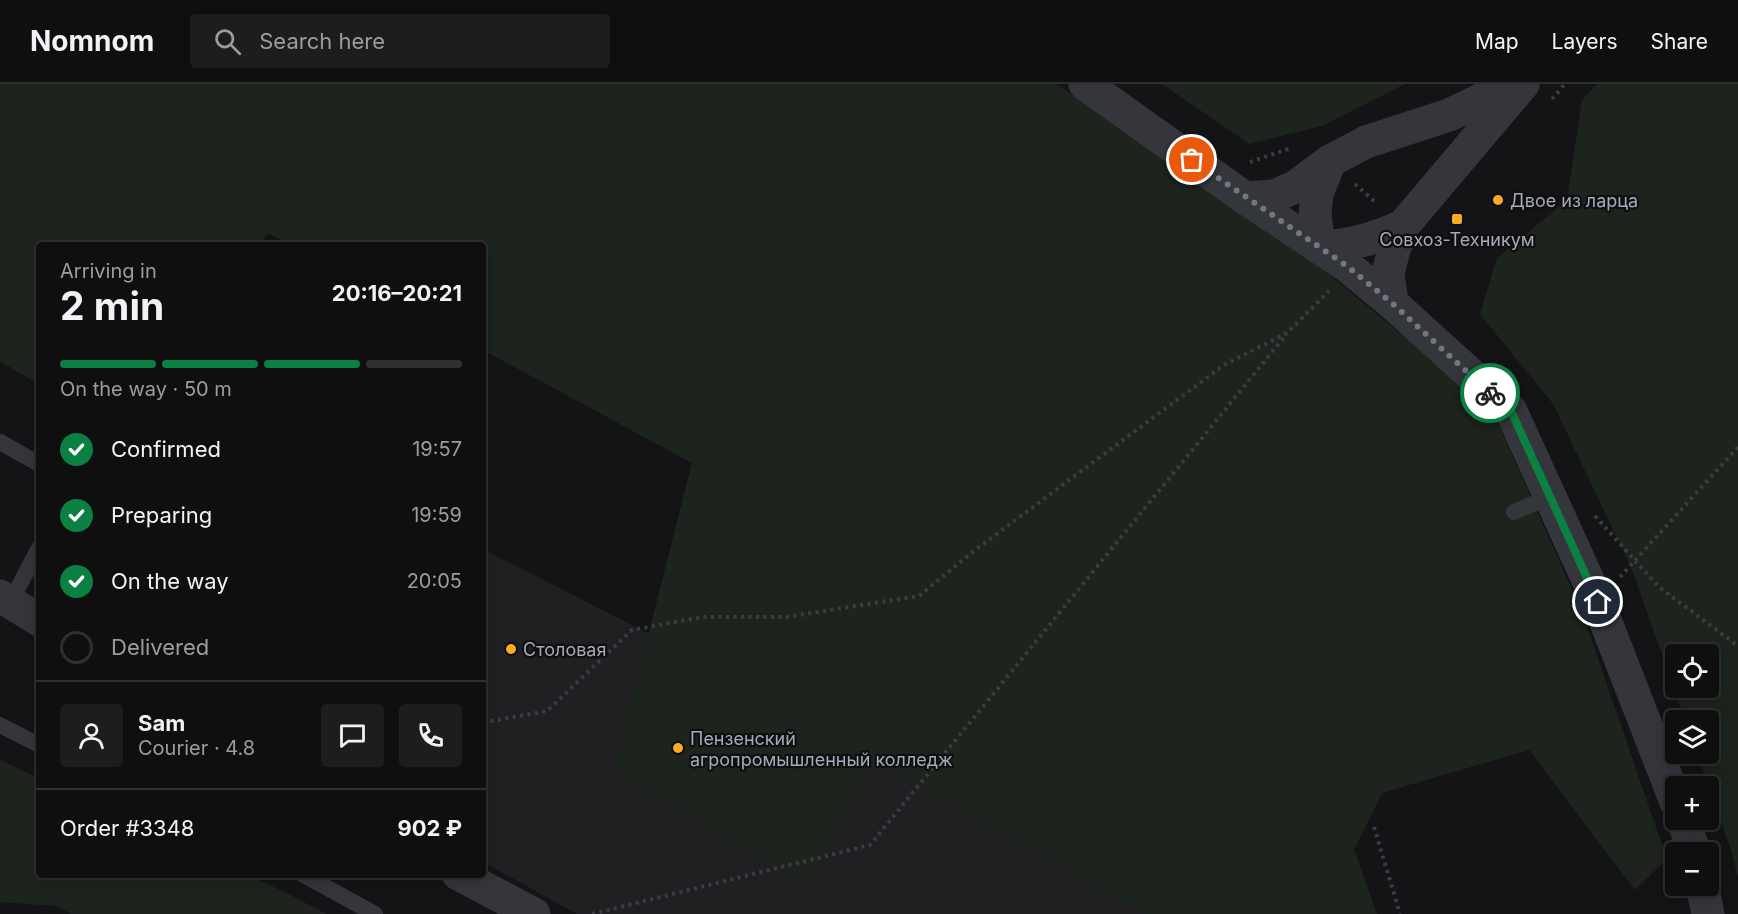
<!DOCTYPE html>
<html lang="en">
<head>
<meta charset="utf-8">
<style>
  body { margin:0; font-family:Inter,sans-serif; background:#1d1d1e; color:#f1f3f6; height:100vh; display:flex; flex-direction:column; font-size:22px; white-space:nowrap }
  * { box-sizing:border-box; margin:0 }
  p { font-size:20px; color:#9b9c9f }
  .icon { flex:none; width:33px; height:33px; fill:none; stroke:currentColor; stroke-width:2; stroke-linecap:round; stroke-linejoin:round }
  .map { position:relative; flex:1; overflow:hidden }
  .panel { position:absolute; left:36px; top:158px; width:450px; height:636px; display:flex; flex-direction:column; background:#0f0f10; border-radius:6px; box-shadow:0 3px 15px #0003,0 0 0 2px #2f2f30 }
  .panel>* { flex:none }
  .fabs { position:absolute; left:1665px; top:560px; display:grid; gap:12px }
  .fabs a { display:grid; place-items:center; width:54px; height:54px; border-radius:6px; background:#0f0f10; box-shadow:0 3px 15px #0003,0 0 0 2px #2f2f30; font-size:30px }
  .pin { position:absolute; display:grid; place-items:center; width:51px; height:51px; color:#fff; margin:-26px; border:3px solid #fff; border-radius:50%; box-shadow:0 2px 6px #0007 }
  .courier { position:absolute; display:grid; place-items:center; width:60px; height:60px; margin:-30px; border:4px solid #0b8043; border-radius:50%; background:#fff; color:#222; box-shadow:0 2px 8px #0007 }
  .summary em { font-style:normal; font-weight:700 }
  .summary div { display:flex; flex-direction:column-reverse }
  .summary { display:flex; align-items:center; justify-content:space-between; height:102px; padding:0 24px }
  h1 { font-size:39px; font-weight:700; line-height:45px }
  .bar { display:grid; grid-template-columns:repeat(4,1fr); gap:9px 6px; align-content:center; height:72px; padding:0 24px }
  .bar i { height:8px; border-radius:4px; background:#2f2f30 }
  .bar .current { background:#0b8043 }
  .bar p { grid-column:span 4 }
  .line { display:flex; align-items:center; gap:15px; padding:0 24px; border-top:2px solid #2f2f30 }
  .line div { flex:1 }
  .round { display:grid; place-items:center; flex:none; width:63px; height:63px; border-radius:6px; background:#1d1d1e }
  ol { padding:0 24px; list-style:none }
  li { display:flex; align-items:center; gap:18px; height:66px }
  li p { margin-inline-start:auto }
  li .icon { padding:6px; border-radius:50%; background:#0b8043; color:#fff; stroke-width:4 }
  li:last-child { color:#9b9c9f }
  li i { width:33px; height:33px; border:3px solid #2f2f30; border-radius:50% }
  header { display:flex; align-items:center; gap:36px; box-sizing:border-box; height:84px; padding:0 30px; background:#0f0f10; border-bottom:2px solid #2f2f30 }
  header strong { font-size:28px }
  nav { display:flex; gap:33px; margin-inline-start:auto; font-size:21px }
  .search { width:420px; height:54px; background:#1d1d1e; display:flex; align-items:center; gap:15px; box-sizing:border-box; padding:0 21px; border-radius:6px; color:#9b9c9f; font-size:22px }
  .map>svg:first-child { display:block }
  .built { fill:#202023 }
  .green { fill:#1c241d; fill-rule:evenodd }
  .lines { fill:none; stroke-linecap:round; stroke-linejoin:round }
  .path { stroke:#3b3d42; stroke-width:4; stroke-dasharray:3 4.5; stroke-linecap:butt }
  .service { stroke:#35363b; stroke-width:16 }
  .minor { stroke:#35363b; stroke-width:33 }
  .tertiary { stroke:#35363b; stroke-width:33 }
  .done { stroke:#72767f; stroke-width:6; stroke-dasharray:0 10.8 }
  .route { stroke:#0b8043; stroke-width:8 }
  .poi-dot { fill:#fcaa26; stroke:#0f0f11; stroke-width:2 }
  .labels { text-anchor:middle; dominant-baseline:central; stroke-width:4.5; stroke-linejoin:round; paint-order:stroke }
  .poi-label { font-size:18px; fill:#a5abb7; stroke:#0f0f11; text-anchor:start }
</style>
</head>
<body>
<header>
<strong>Nomnom</strong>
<div class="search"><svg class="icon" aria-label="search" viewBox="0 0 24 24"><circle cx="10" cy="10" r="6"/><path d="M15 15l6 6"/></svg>Search here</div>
<nav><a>Map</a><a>Layers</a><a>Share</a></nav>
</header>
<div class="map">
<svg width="1738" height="830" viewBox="0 0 1738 830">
  <rect width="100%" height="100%" fill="#141416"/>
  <polygon class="built" points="483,465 1198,830 577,830 483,778"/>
  <g class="green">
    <polygon points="0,0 1056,0 1257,130 1492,326 1582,528 1667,775 1635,806 1529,666 1382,709 1354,765 1377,830 1146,830 876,678 809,800 613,689 692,379 483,266 483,160 289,160 268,149 260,160 39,160 39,301 0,277"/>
    <polygon points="1162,0 1405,0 1322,42 1249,60"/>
    <path d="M1597 0H1738V793L1731 766 1697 669H1708V636H1685L1631 483 1553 320 1480 230 1497 174 1567 116 1582 16ZM1676 570H1708V603H1676Z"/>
    <polygon points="0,676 39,694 39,790 248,791 289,810 326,830 71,830 56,822 0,818"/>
  </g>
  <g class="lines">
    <g class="path">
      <polyline points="1552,15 1565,0"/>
      <polyline points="1250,78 1291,64"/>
      <polyline points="1355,100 1376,119"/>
      <polyline points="1595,432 1659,503 1738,562"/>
      <polyline points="1620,493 1738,363"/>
      <polyline points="483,637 492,637 547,627 632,546 702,533 786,533 919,512 975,466 1224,281 1287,249 1329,207"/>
      <polyline points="1374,743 1400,830"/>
      <polyline points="592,830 870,761 1286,251"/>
    </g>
    <g class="service">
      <polyline points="0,358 39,380"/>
      <polyline points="1514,428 1547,414 1552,418"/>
      <polyline points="10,519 39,464"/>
      <polyline points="0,641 39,661"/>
      <polyline points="302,790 375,830"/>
    </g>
    <g class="minor">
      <polyline points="1085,0 1245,114 1347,182 1392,219 1511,327 1598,518 1676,718"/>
      <polyline points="1245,114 1274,112 1295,103 1330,77"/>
      <polyline points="1392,219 1388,190 1393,169 1403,142"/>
      <polyline points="0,512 39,536"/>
      <polyline points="1682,735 1695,768"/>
      <polyline points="458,790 534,830"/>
      <polyline points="1702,801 1708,830"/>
    </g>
    <path class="tertiary" d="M1514 0 1449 31 1366 58 1330 77 1317 110 1315 130 1319 163C1353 161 1373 155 1403 142L1523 0"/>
  </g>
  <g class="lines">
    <polyline class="done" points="1192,76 1347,182 1392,219 1490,309"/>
    <polyline class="route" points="1490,309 1511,327 1598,518"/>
  </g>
  <g class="poi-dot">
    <circle cx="1498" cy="116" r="6"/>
    <rect x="1451" y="129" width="12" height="12" rx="3"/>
    <circle cx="511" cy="565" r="6"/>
    <circle cx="678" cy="664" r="6"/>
  </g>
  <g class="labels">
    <g class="poi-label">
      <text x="1510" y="116">Двое из ларца</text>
      <text x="1457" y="155" text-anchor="middle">Совхоз-Техникум</text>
      <text x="523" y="565">Столовая</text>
      <text x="690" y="654">Пензенский<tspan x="690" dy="21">агропромышленный колледж</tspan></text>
    </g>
  </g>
</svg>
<div class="fabs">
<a><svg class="icon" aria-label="locate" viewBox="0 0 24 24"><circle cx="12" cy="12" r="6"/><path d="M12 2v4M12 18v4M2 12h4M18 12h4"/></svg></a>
<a><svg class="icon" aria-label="layers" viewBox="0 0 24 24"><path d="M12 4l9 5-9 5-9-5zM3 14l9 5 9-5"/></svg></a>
<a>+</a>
<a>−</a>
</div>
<div class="pin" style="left:1192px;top:76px;background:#ea580c"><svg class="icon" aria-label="bag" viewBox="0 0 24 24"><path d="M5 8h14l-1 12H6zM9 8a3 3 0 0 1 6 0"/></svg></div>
<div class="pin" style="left:1598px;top:518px;background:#1f2937"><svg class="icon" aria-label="home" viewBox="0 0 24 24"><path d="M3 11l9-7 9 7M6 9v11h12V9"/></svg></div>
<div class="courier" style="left:1490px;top:309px"><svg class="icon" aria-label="bike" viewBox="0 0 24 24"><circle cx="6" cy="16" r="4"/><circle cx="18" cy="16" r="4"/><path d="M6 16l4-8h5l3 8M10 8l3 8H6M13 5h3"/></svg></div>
<section class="panel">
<div class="summary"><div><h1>2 min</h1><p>Arriving in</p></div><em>20:16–20:21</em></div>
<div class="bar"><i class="current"></i><i class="current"></i><i class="current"></i><i></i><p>On the way · 50 m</p></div>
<ol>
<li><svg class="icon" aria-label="check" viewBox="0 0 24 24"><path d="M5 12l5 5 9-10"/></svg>Confirmed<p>19:57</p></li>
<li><svg class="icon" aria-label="check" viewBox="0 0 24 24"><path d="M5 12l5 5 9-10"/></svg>Preparing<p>19:59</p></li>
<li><svg class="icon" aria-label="check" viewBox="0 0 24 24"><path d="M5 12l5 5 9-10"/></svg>On the way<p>20:05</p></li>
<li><i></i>Delivered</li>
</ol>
<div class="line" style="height:108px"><a class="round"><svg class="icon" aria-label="person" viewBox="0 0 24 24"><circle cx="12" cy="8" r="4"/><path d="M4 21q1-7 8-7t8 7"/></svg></a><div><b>Sam</b><p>Courier · 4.8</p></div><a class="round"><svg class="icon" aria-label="chat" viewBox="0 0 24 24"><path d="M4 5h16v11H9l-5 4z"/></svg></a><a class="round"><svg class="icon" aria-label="phone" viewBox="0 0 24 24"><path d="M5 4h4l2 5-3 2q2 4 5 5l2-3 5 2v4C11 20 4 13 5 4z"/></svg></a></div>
<div class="line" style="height:78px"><div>Order #3348</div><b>902 ₽</b></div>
</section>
</div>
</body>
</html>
